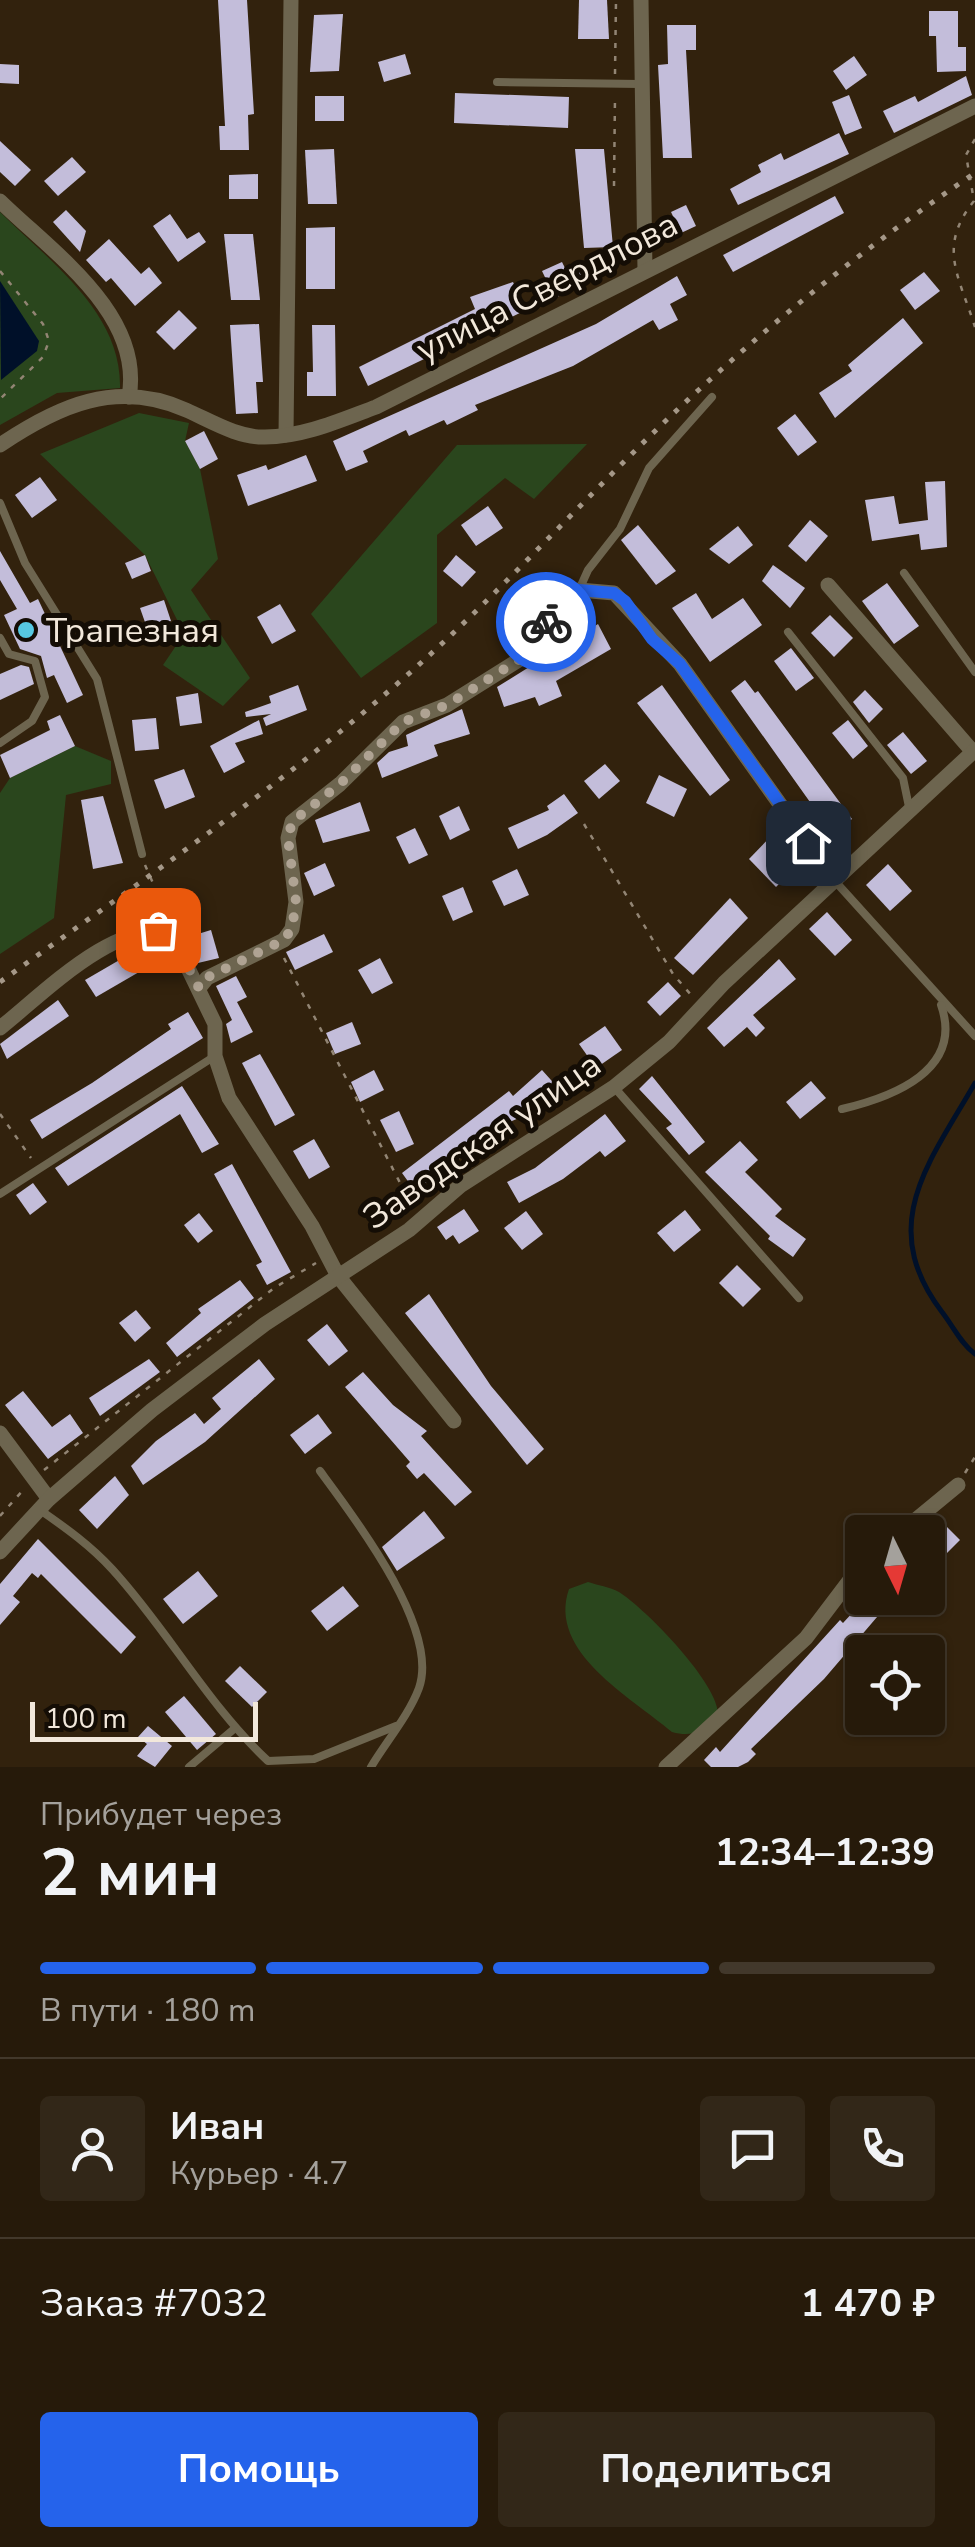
<!DOCTYPE html>
<html lang="ru">
<head>
<meta charset="utf-8">
<style>
  body { margin:0; font-family:"Nunito Sans",sans-serif; background:#322718; color:#f1f3f6; height:100vh; display:flex; flex-direction:column; font-size:38px; white-space:nowrap }
  * { box-sizing:border-box; margin:0 }
  p { font-size:32px; color:#a4a19c }
  .icon { flex:none; width:55px; height:55px; fill:none; stroke:currentColor; stroke-width:2; stroke-linecap:round; stroke-linejoin:round }
  .map { position:relative; height:1767px; overflow:hidden }
  .side { display:flex; flex-direction:column; background:#261a0a; flex:1 }
  .side>* { flex:none }
  .needle { width:65px; rotate:175deg }
  .controls { position:absolute; left:845px; top:1515px; display:grid; gap:20px }
  .controls a { display:grid; place-items:center; width:100px; height:100px; border-radius:10px; background:#261a0a; box-shadow:0 2px 8px #0004,0 0 0 2px #42382b; font-size:50px }
  .scale { position:absolute; left:30px; bottom:25px; width:228px; box-sizing:border-box; padding-left:10px; border:5px solid #f2e8db; border-top:0; font-size:28px; line-height:35px; white-space:nowrap; color:#f2e8db; -webkit-text-stroke:8px #140d05; paint-order:stroke }
  .pin { position:absolute; display:grid; place-items:center; width:85px; height:85px; color:#fff; margin:-42px; border-radius:20px; box-shadow:0 5px 15px #0006 }
  .courier { position:absolute; display:grid; place-items:center; width:100px; height:100px; margin:-50px; border:8px solid #2563eb; border-radius:50%; background:#fff; color:#222; box-shadow:0 2px 12px #0007 }
  .headline em { font-style:normal; font-weight:700 }
  .headline div { display:flex; flex-direction:column-reverse }
  .headline { display:flex; align-items:center; justify-content:space-between; height:170px; padding:0 40px }
  h1 { font-size:65px; font-weight:700; line-height:75px }
  .bar { display:grid; grid-template-columns:repeat(4,1fr); gap:15px 10px; align-content:center; height:120px; padding:0 40px }
  .bar i { height:12px; border-radius:8px; background:#42382b }
  .bar .current { background:#2563eb }
  .bar p { grid-column:span 4 }
  .line { display:flex; align-items:center; gap:25px; padding:0 40px; border-top:2px solid #42382b }
  .line div { flex:1 }
  .round { display:grid; place-items:center; flex:none; width:105px; height:105px; border-radius:10px; background:#322718 }
  .cta { display:flex; gap:20px; margin-top:auto; padding:20px 40px }
  .cta a { flex:1; height:115px; border-radius:10px; background:#2563eb; color:#fff; font-size:40px; font-weight:700; line-height:115px; text-align:center }
  .cta a+a { background:#322718; color:#f1f3f6 }
  .map>svg:first-child { display:block }
  .green { fill:#2a461d }
  .water { fill:#001029 }
  .lines { fill:none; stroke-linecap:round; stroke-linejoin:round }
  .stream { stroke:#001029; stroke-width:5 }
  .building { fill:#c3bdda }
  .path { stroke:#928574; stroke-width:2.5; stroke-dasharray:5 8; stroke-linecap:butt }
  .lane { stroke:#6d654f; stroke-width:8 }
  .street { stroke:#6d654f; stroke-width:15 }
  .rail { stroke:#a59888; stroke-width:5; stroke-dasharray:5 10; stroke-linecap:butt }
  .done { stroke:#afa393; stroke-width:10; stroke-dasharray:0 18 }
  .route { stroke:#2563eb; stroke-width:12 }
  .poi-dot { fill:#57c9e2; stroke:#140d05; stroke-width:4 }
  .labels { text-anchor:middle; dominant-baseline:central; stroke-width:10; stroke-linejoin:round; paint-order:stroke }
  .street-label { font-size:35px; fill:#f2e8db; stroke:#140d05 }
  .poi-label { font-size:35px; fill:#f2e8db; stroke:#140d05; text-anchor:start }
</style>
</head>
<body>
<div class="map">
<svg width="975" height="1767" viewBox="0 0 975 1767">
  <rect width="100%" height="100%" fill="#32220d"/>
  <g class="green">
    <path d="M0 212C49 261 122 312 120 388L57 393 0 425Z"/>
    <polygon points="139,413 189,423 185,441 200,469 218,559 191,590 250,678 223,706 163,665 184,634 145,555 40,454"/>
    <polygon points="587,444 534,499 505,478 437,535 437,623 361,678 311,614 457,445"/>
    <polygon points="75,746 111,761 111,784 66,795 54,918 0,954 0,793 10,778"/>
    <path d="M588 1582C597 1585 610 1587 619 1592 645 1608 720 1685 718 1715 703 1730 694 1738 672 1732 631 1697 547 1652 569 1589Z"/>
  </g>
  <polygon class="water" points="0,281 39,341 37,351 1,380"/>
  <g class="lines">
    <path class="stream" d="M975 1083C929 1163 876 1225 942 1312 953 1326 961 1344 975 1354"/>
  </g>
  <g class="building">
    <polygon points="218,0 247,0 254,114 248,115 249,150 220,150 219,126 225,126"/>
    <polygon points="579,0 607,0 609,39 578,39"/>
    <polygon points="929,11 958,11 958,47 966,47 966,71 937,72 936,36 929,36"/>
    <polygon points="343,14 339,71 310,72 314,15"/>
    <polygon points="667,25 696,25 696,50 686,50 692,158 663,158 658,65 668,64"/>
    <polygon points="405,54 411,74 384,82 378,62"/>
    <polygon points="854,56 867,75 846,90 833,71"/>
    <polygon points="0,64 19,65 19,84 0,83"/>
    <polygon points="966,76 972,95 894,133 883,111 915,96 918,102"/>
    <polygon points="455,93 569,97 568,128 454,123"/>
    <polygon points="849,95 862,128 845,135 832,102"/>
    <rect x="315" y="96" width="29" height="25"/>
    <polygon points="839,133 849,154 738,205 730,189 761,172 758,165 781,153 784,160"/>
    <polygon points="0,141 31,170 15,186 0,172"/>
    <polygon points="334,149 337,204 308,204 305,150"/>
    <polygon points="575,149 604,149 613,247 584,248"/>
    <polygon points="72,157 86,172 58,196 44,181"/>
    <polygon points="258,174 258,199 229,199 229,175"/>
    <polygon points="835,196 844,213 733,272 723,255"/>
    <polygon points="686,205 696,226 681,233 671,212"/>
    <polygon points="66,210 86,231 80,252 53,222"/>
    <polygon points="170,214 187,239 199,232 206,242 178,262 153,226"/>
    <polygon points="335,227 335,289 306,289 306,228"/>
    <polygon points="224,234 253,234 260,300 231,300"/>
    <polygon points="109,239 141,274 149,267 162,283 135,306 111,278 106,282 86,260"/>
    <polygon points="562,262 565,268 578,262 588,282 555,298 542,271"/>
    <polygon points="924,272 940,291 915,310 900,290"/>
    <polygon points="677,276 687,295 670,304 678,320 659,330 653,320 573,366 475,405 478,410 447,425 444,420 409,436 406,430 363,451 368,462 346,471 333,441 596,324"/>
    <polygon points="513,282 526,310 368,386 359,367 475,309 470,297"/>
    <polygon points="179,310 197,328 174,350 156,332"/>
    <polygon points="903,318 923,343 835,418 819,393 852,371 848,365"/>
    <polygon points="259,324 263,382 256,382 258,413 236,414 230,325"/>
    <polygon points="312,325 335,325 336,396 307,396 307,372 313,372"/>
    <polygon points="795,414 817,442 798,456 777,428"/>
    <polygon points="204,431 218,459 200,469 185,441"/>
    <polygon points="306,455 317,481 248,506 237,475 266,465 268,470"/>
    <polygon points="40,477 57,500 32,518 15,495"/>
    <polygon points="945,481 947,547 921,550 919,534 872,541 865,500 894,496 899,524 928,520 925,482"/>
    <polygon points="488,506 503,528 476,546 461,525"/>
    <polygon points="810,520 828,536 806,562 788,546"/>
    <polygon points="638,525 676,571 656,585 621,540"/>
    <polygon points="738,526 753,545 729,564 709,549"/>
    <polygon points="0,551 30,603 38,599 83,695 67,703 54,675 47,678 41,656 20,649 4,615 17,609 0,580"/>
    <polygon points="145,555 151,571 132,579 125,563"/>
    <polygon points="456,555 476,572 462,587 443,571"/>
    <polygon points="773,565 805,588 790,608 762,581"/>
    <polygon points="887,583 919,626 894,644 862,601"/>
    <polygon points="696,593 712,619 743,598 762,625 710,662 672,608"/>
    <polygon points="164,600 171,621 147,628 140,608"/>
    <polygon points="280,604 296,631 272,644 257,617"/>
    <polygon points="830,615 853,638 834,657 811,633"/>
    <polygon points="598,624 611,649 556,681 562,696 539,706 535,697 504,707 497,687"/>
    <polygon points="791,648 814,678 796,691 774,661"/>
    <polygon points="21,665 29,667 34,684 0,700 0,674"/>
    <polygon points="745,680 755,693 758,691 852,819 832,833 731,691"/>
    <polygon points="298,685 307,710 266,726 263,718 271,714 246,717 245,712 271,703 269,696"/>
    <polygon points="662,685 730,780 710,796 637,703"/>
    <polygon points="865,690 883,709 869,723 853,702"/>
    <polygon points="198,693 202,723 180,726 176,697"/>
    <polygon points="462,709 470,734 434,745 438,756 382,778 377,763 389,752 408,746 406,735"/>
    <polygon points="60,715 75,746 10,778 0,755 50,730 47,721"/>
    <polygon points="156,718 159,749 135,751 132,720"/>
    <polygon points="259,720 263,734 235,743 245,762 224,773 210,746"/>
    <polygon points="848,720 868,746 853,759 832,733"/>
    <polygon points="903,732 927,761 911,774 887,745"/>
    <polygon points="605,764 620,781 599,799 584,781"/>
    <polygon points="184,769 195,797 165,809 154,780"/>
    <polygon points="659,775 687,789 674,817 646,803"/>
    <polygon points="564,794 578,813 547,835 518,849 508,828 549,810 547,806"/>
    <polygon points="103,796 123,863 93,869 81,800"/>
    <polygon points="360,802 370,831 323,843 315,820"/>
    <polygon points="459,806 470,830 450,840 439,816"/>
    <polygon points="415,828 428,855 409,864 396,837"/>
    <polygon points="774,833 802,861 776,887 749,859"/>
    <polygon points="325,863 335,886 314,896 304,873"/>
    <polygon points="888,864 912,891 890,911 866,885"/>
    <polygon points="517,869 529,895 504,906 492,881"/>
    <polygon points="463,887 473,912 453,921 442,896"/>
    <polygon points="730,898 748,918 693,975 674,958"/>
    <polygon points="827,912 852,940 835,956 809,929"/>
    <polygon points="211,930 219,958 198,963 188,937"/>
    <polygon points="324,934 333,952 295,970 286,952"/>
    <polygon points="147,944 158,961 96,997 85,980"/>
    <polygon points="380,958 393,983 372,994 358,970"/>
    <polygon points="779,959 796,979 753,1015 765,1028 756,1037 747,1027 724,1047 707,1028"/>
    <polygon points="236,976 247,997 237,1002 253,1032 231,1043 226,1024 232,1020 216,986"/>
    <polygon points="668,982 681,996 660,1016 647,1002"/>
    <polygon points="58,1000 69,1016 7,1059 0,1044"/>
    <polygon points="188,1012 203,1038 42,1139 30,1120 92,1083 171,1029 168,1024"/>
    <polygon points="352,1022 361,1044 335,1054 326,1033"/>
    <polygon points="605,1026 622,1050 596,1068 579,1044"/>
    <polygon points="260,1054 295,1115 275,1126 242,1063"/>
    <polygon points="374,1070 384,1090 360,1102 351,1082"/>
    <polygon points="542,1070 559,1089 535,1111 512,1121 415,1191 402,1173 509,1091 513,1096"/>
    <polygon points="652,1076 705,1142 689,1155 666,1128 672,1124 639,1089"/>
    <polygon points="811,1081 826,1098 800,1119 786,1102"/>
    <polygon points="182,1086 219,1144 202,1153 180,1114 68,1186 55,1168"/>
    <polygon points="399,1111 414,1144 396,1152 380,1120"/>
    <polygon points="605,1114 626,1141 605,1157 600,1151 563,1179 519,1203 507,1182 535,1168"/>
    <polygon points="314,1139 330,1167 309,1179 293,1151"/>
    <polygon points="740,1141 758,1160 745,1172 782,1209 775,1216 806,1239 793,1257 768,1239 770,1236 705,1172"/>
    <polygon points="232,1164 291,1272 267,1285 256,1265 262,1262 214,1174"/>
    <polygon points="33,1183 47,1202 30,1215 16,1195"/>
    <polygon points="464,1209 479,1231 459,1244 453,1235 446,1240 437,1227"/>
    <polygon points="685,1210 701,1230 674,1252 657,1233"/>
    <polygon points="526,1211 543,1234 522,1250 504,1228"/>
    <polygon points="199,1213 213,1231 198,1243 184,1225"/>
    <polygon points="737,1265 761,1289 743,1307 719,1283"/>
    <polygon points="240,1280 254,1298 177,1357 166,1343 201,1313 198,1309"/>
    <polygon points="429,1294 491,1386 544,1449 527,1465 405,1313"/>
    <polygon points="136,1310 151,1328 135,1342 119,1323"/>
    <polygon points="327,1324 348,1351 329,1366 307,1340"/>
    <polygon points="149,1359 160,1372 100,1416 89,1398"/>
    <polygon points="259,1359 275,1379 205,1442 143,1485 131,1466 156,1441 195,1413 204,1424 221,1409 212,1398"/>
    <polygon points="363,1372 393,1405 427,1431 421,1436 472,1492 455,1506 424,1473 417,1479 406,1466 410,1462 345,1387"/>
    <polygon points="23,1391 52,1427 70,1414 83,1433 48,1459 5,1405"/>
    <polygon points="318,1414 332,1433 305,1454 290,1435"/>
    <polygon points="115,1476 129,1495 97,1529 79,1510"/>
    <polygon points="424,1511 445,1538 397,1571 382,1547"/>
    <polygon points="943,1523 960,1540 939,1561 928,1550 928,1539"/>
    <polygon points="38,1539 136,1637 121,1654 41,1574 38,1578 32,1573 13,1596 20,1602 0,1625 0,1584"/>
    <polygon points="198,1571 218,1596 183,1624 163,1599"/>
    <polygon points="343,1586 359,1606 327,1631 311,1611"/>
    <polygon points="866,1598 883,1610 824,1679 751,1749 756,1754 748,1762 738,1767 711,1767 704,1760 716,1747 720,1752 840,1620 843,1623"/>
    <polygon points="240,1666 267,1692 252,1707 225,1681"/>
    <polygon points="184,1696 216,1734 197,1750 165,1712"/>
    <polygon points="148,1726 172,1746 155,1767 137,1756 147,1744 138,1737"/>
  </g>
  <g class="lines">
    <g class="path">
      <polyline points="615,74 616,0"/>
      <path d="M975 139 966 155 974 201C937 247 959 276 975 327"/>
      <polyline points="614,186 615,97"/>
      <polyline points="0,271 43,324 49,341 43,357 0,399"/>
      <polyline points="584,824 673,974 692,996"/>
      <polyline points="145,865 168,917"/>
      <polyline points="284,958 413,1208"/>
      <polyline points="0,1114 31,1158"/>
      <polyline points="44,1470 274,1288 316,1263"/>
      <polyline points="965,1473 975,1457"/>
      <polyline points="0,1516 24,1489"/>
    </g>
    <g class="lane">
      <polyline points="497,82 640,84"/>
      <polyline points="0,503 25,563 97,679 142,854"/>
      <polyline points="904,573 975,672"/>
      <polyline points="579,590 588,570 620,529 649,468 712,397"/>
      <polyline points="788,632 903,778 909,807"/>
      <polyline points="0,638 9,654 35,661 45,697 32,721 0,743"/>
      <polyline points="834,880 975,1036"/>
      <polyline points="614,1087 799,1298"/>
      <path d="M842 1109C893 1097 964 1070 941 1005"/>
      <polyline points="0,1194 215,1056"/>
      <path d="M320 1471C354 1517 440 1629 419 1688 409 1715 386 1742 371 1767"/>
      <path d="M40 1510C66 1528 91 1546 112 1569 168 1630 207 1704 268 1761L314 1759 396 1726"/>
      <polyline points="189,1767 234,1729"/>
    </g>
    <g class="street">
      <polyline points="641,0 645,271"/>
      <path d="M0 201C52 252 144 314 129 397"/>
      <polyline points="286,435 291,0"/>
      <path d="M0 445C58 406 116 379 186 410 211 421 238 438 265 437 303 437 341 420 376 407L975 106"/>
      <polyline points="828,585 973,752"/>
      <polyline points="199,988 207,978 284,940 292,929 296,902 288,838 292,822 340,784 403,722 447,705 522,658 562,597 579,590 614,593 680,664 834,880"/>
      <path d="M0 1028C42 995 118 916 172 935L215 1024V1056L229 1098 312 1226 338 1276 454 1421"/>
      <polyline points="0,1433 49,1499"/>
      <polyline points="901,1532 958,1485"/>
      <polyline points="0,1552 49,1499 152,1410 265,1324 409,1230 460,1186 614,1087 669,1042 724,983 975,750"/>
      <polyline points="666,1767 806,1638 862,1564"/>
    </g>
    <path class="rail" d="M0 982C150 875 315 763 449 637 539 552 621 459 713 377 796 302 883 235 975 173"/>
  </g>
  <g class="lines">
    <polyline class="done" points="158,930 172,936 199,988 206,978 284,940 292,928 296,902 288,838 292,822 340,784 403,722 447,705 522,658 546,622"/>
    <polyline class="route" points="546,622 562,598 579,590 614,593 625,601 652,639 680,664 808,843"/>
  </g>
  <circle class="poi-dot" cx="26" cy="630" r="10"/>
  <g class="labels">
    <g class="street-label">
      <text transform="translate(547 287) rotate(-27)">улица Свердлова</text>
      <text transform="translate(482 1141) rotate(-35)">Заводская улица</text>
    </g>
    <g class="poi-label">
      <text x="46" y="630">Трапезная</text>
    </g>
  </g>
</svg>
<div class="controls">
<a><svg class="needle" viewBox="-14 -14 28 28"><path d="M0-13l5 13h-10z" fill="#e53935"/><path d="M0 13l5-13h-10z" fill="#a4a19c"/></svg></a>
<a><svg class="icon" aria-label="locate" viewBox="0 0 24 24"><circle cx="12" cy="12" r="6"/><path d="M12 2v4M12 18v4M2 12h4M18 12h4"/></svg></a>
</div>
<div class="scale">100 m</div>
<div class="pin" style="left:158px;top:930px;background:#ea580c"><svg class="icon" aria-label="bag" viewBox="0 0 24 24"><path d="M5 8h14l-1 12H6zM9 8a3 3 0 0 1 6 0"/></svg></div>
<div class="pin" style="left:808px;top:843px;background:#1f2937"><svg class="icon" aria-label="home" viewBox="0 0 24 24"><path d="M3 11l9-7 9 7M6 9v11h12V9"/></svg></div>
<div class="courier" style="left:546px;top:622px"><svg class="icon" aria-label="bike" viewBox="0 0 24 24"><circle cx="6" cy="16" r="4"/><circle cx="18" cy="16" r="4"/><path d="M6 16l4-8h5l3 8M10 8l3 8H6M13 5h3"/></svg></div>
</div>
<section class="side">
<div class="headline"><div><h1>2 мин</h1><p>Прибудет через</p></div><em>12:34–12:39</em></div>
<div class="bar"><i class="current"></i><i class="current"></i><i class="current"></i><i></i><p>В пути · 180 m</p></div>
<div class="line" style="height:180px"><a class="round"><svg class="icon" aria-label="person" viewBox="0 0 24 24"><circle cx="12" cy="8" r="4"/><path d="M4 21q1-7 8-7t8 7"/></svg></a><div><b>Иван</b><p>Курьер · 4.7</p></div><a class="round"><svg class="icon" aria-label="chat" viewBox="0 0 24 24"><path d="M4 5h16v11H9l-5 4z"/></svg></a><a class="round"><svg class="icon" aria-label="phone" viewBox="0 0 24 24"><path d="M5 4h4l2 5-3 2q2 4 5 5l2-3 5 2v4C11 20 4 13 5 4z"/></svg></a></div>
<div class="line" style="height:130px"><div>Заказ #7032</div><b>1 470 ₽</b></div>
<div class="cta"><a>Помощь</a><a>Поделиться</a></div>
</section>
</body>
</html>
